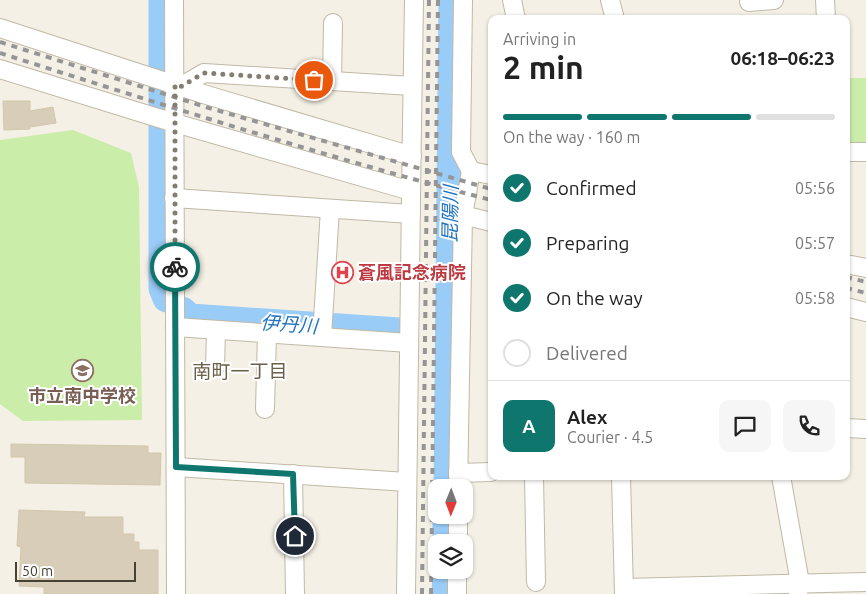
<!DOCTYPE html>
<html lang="en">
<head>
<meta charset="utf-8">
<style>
  body { margin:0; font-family:Ubuntu,"Noto Sans JP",sans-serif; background:#f6f6f6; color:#222; height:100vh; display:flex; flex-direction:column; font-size:19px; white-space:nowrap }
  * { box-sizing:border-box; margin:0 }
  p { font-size:16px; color:#767676 }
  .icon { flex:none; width:28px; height:28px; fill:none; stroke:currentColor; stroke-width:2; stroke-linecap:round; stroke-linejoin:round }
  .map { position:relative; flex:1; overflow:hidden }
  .sheet { position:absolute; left:488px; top:15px; width:362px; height:465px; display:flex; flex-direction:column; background:#fff; border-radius:10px; box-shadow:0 1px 4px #0004 }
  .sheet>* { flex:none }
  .needle { width:32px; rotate:181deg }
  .fabs { position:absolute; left:428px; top:479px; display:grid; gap:10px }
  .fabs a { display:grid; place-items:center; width:45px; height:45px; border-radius:10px; background:#fff; box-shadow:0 1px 4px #0004; font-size:25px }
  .scale { position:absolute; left:15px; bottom:12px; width:121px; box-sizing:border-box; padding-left:5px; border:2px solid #474134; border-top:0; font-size:14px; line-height:18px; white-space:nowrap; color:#474134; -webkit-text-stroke:4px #fff; paint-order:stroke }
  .pin { position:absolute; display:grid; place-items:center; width:42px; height:42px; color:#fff; margin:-21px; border:2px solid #fff; border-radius:50%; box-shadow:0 1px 5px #0007 }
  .courier { position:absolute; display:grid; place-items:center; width:50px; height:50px; margin:-25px; border:4px solid #0f766e; border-radius:50%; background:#fff; color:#222; box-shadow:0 1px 6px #0007 }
  .summary em { font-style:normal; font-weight:700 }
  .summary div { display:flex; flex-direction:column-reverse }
  .summary { display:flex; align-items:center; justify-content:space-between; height:85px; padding:0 15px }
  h1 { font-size:32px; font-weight:700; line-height:38px }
  .bar { display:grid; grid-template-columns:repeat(4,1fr); gap:8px 5px; align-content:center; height:60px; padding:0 15px }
  .bar i { height:6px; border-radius:4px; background:#e0e0e0 }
  .bar .active { background:#0f766e }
  .bar p { grid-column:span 4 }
  .line { display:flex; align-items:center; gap:12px; padding:0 15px; border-top:1px solid #e0e0e0 }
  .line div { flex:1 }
  .round { display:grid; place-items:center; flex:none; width:52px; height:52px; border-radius:10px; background:#f6f6f6 }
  ol { padding:0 15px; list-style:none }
  li { display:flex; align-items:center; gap:15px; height:55px }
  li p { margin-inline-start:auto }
  li .icon { padding:5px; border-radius:50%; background:#0f766e; color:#fff; stroke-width:4 }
  li:last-child { color:#767676 }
  li i { width:28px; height:28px; border:2px solid #e0e0e0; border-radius:50% }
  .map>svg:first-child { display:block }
  .green { fill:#caeda9 }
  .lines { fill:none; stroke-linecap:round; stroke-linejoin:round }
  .river { stroke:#9accf8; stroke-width:29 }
  .building { fill:#d7cdb9; stroke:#d3c6ab }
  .street-casing { stroke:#c1b9a6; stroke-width:20 }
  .street { stroke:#fff; stroke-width:18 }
  .rail { stroke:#959595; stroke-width:4; stroke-dasharray:6 6; stroke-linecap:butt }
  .done { stroke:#847e72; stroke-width:5; stroke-dasharray:0 9 }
  .route { stroke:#0f766e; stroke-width:6 }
  .labels { text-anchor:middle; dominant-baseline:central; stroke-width:4; stroke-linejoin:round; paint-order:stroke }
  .health-label { font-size:18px; font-weight:bold; fill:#be3a42; stroke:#fff; text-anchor:start }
  .education-label { font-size:18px; font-weight:bold; fill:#785e54; stroke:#fff }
  .water-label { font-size:19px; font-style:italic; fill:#2173bf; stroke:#fff }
  .neighbourhood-label { font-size:19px; fill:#6b604a; stroke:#fff }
</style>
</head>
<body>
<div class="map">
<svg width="866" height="594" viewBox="0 0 866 594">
  <rect width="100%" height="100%" fill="#f4f0e5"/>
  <g class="green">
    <polygon points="846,78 866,78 866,148 846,146"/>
    <polygon points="73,130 131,153 139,187 142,420 23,421 0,404 0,140"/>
  </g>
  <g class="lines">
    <g class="river">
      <polyline points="163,0 163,288 167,298"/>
      <polyline points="182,311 190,318 399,332"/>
      <polyline points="448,488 453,0"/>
      <polyline points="447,542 447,515"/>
      <polyline points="446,594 447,570"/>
    </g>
  </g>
  <g class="building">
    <polygon points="3,101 30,101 30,111 53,107 56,123 30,127 30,129 4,130"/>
    <polygon points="11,444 148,446 148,453 161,453 160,485 25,483 25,457 11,457"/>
    <polygon points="19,510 85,512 84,517 123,517 123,534 134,534 134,542 139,542 139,550 158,550 158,594 44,594 44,587 19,586 21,547 17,546"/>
  </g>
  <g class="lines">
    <defs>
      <g id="street">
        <polyline points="174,0 176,594"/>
        <polyline points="512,0 516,19"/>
        <polyline points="610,0 615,19"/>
        <polyline points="825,0 826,19"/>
        <polyline points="749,2 774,0"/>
        <polyline points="0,28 200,93 412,156"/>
        <polyline points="0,69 168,121 411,191"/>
        <polyline points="332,81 333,23"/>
        <polyline points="180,87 204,73 412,86"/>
        <polyline points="846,152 866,152"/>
        <polyline points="471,171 491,175"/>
        <polyline points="174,198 411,214"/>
        <polyline points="463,215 491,222"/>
        <polyline points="846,264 866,268"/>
        <polyline points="846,307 866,312"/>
        <polyline points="175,327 409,343"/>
        <polyline points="322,336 330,209"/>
        <polyline points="215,367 216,330"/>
        <polyline points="265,409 267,333"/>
        <polyline points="846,428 866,429"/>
        <polyline points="176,467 407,482"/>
        <polyline points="458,473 491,472"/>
        <polyline points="293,474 295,594"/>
        <polyline points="534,476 536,582"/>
        <polyline points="621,476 624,594"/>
        <polyline points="781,476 800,583 798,594"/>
        <polyline points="458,488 463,215 471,171 461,152 463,0"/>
        <polyline points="458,542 458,515"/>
        <polyline points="624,588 866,582"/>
        <path d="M406 594C407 396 411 198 414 0"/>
        <polyline points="457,594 457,570"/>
      </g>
    </defs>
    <use href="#street" class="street-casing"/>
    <use href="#street" class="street"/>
    <g class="rail">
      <polyline points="0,42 209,108 491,189"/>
      <path d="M0 53C163 105 326 157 491 200"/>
      <polyline points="846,277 866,282"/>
      <polyline points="846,288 866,293"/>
      <polyline points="422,594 429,0"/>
      <polyline points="431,594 438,0"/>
    </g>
  </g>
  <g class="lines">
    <polyline class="done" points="175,267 175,85 180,87 204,73 314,80"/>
    <polyline class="route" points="175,267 176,467 293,474 295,536"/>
  </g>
  <defs>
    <symbol id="hospital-ring" viewBox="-11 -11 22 22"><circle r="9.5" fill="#fff" stroke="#e0444e" stroke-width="1.5"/><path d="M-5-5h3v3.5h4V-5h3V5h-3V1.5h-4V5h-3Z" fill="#e0444e"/></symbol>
    <symbol id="school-ring" viewBox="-11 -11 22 22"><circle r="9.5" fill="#fff" stroke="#8d6e63" stroke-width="1.5"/><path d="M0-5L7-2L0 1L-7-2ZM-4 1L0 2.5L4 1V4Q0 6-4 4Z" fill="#8d6e63"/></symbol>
  </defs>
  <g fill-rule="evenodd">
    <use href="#hospital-ring" x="330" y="260" width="25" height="25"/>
    <use href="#school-ring" x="70" y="358" width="25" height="25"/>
  </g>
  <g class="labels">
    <g class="health-label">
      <text x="358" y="272">蒼風記念病院</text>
    </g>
    <g class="education-label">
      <text x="82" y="395">市立南中学校</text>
    </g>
    <g class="water-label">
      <text transform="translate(450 214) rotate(-89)">昆陽川</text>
      <text transform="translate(289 324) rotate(4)">伊丹川</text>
    </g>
    <g class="neighbourhood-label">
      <text x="240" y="371">南町一丁目</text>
    </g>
  </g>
</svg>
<div class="fabs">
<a><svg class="needle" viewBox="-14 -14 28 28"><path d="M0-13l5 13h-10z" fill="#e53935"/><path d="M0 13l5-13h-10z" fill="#767676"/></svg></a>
<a><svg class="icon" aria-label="layers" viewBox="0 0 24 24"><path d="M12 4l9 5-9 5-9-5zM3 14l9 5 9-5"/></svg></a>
</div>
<div class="scale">50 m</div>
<div class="pin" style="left:314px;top:80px;background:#ea580c"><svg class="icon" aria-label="bag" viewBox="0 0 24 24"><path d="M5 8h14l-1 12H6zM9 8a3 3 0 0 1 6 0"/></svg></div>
<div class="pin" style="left:295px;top:536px;background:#1f2937"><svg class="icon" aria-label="home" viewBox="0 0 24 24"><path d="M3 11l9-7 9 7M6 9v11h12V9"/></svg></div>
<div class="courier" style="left:175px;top:267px"><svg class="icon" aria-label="bike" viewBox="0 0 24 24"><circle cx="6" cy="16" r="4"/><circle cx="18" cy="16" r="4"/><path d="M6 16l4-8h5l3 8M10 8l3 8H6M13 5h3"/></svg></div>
<section class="sheet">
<div class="summary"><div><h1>2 min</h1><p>Arriving in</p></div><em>06:18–06:23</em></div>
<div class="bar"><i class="active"></i><i class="active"></i><i class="active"></i><i></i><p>On the way · 160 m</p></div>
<ol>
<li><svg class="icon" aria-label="check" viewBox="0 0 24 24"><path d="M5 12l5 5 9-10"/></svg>Confirmed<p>05:56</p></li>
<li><svg class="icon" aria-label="check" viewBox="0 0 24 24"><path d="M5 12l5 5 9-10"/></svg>Preparing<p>05:57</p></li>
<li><svg class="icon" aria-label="check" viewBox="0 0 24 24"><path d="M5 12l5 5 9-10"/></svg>On the way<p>05:58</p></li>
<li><i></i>Delivered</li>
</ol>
<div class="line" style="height:90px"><b class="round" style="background:#0f766e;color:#fff">A</b><div><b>Alex</b><p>Courier · 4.5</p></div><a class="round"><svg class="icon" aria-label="chat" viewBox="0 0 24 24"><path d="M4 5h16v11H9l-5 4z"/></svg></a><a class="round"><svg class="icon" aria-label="phone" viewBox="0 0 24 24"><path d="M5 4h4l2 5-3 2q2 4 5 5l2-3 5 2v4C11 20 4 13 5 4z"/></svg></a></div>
</section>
</div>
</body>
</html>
